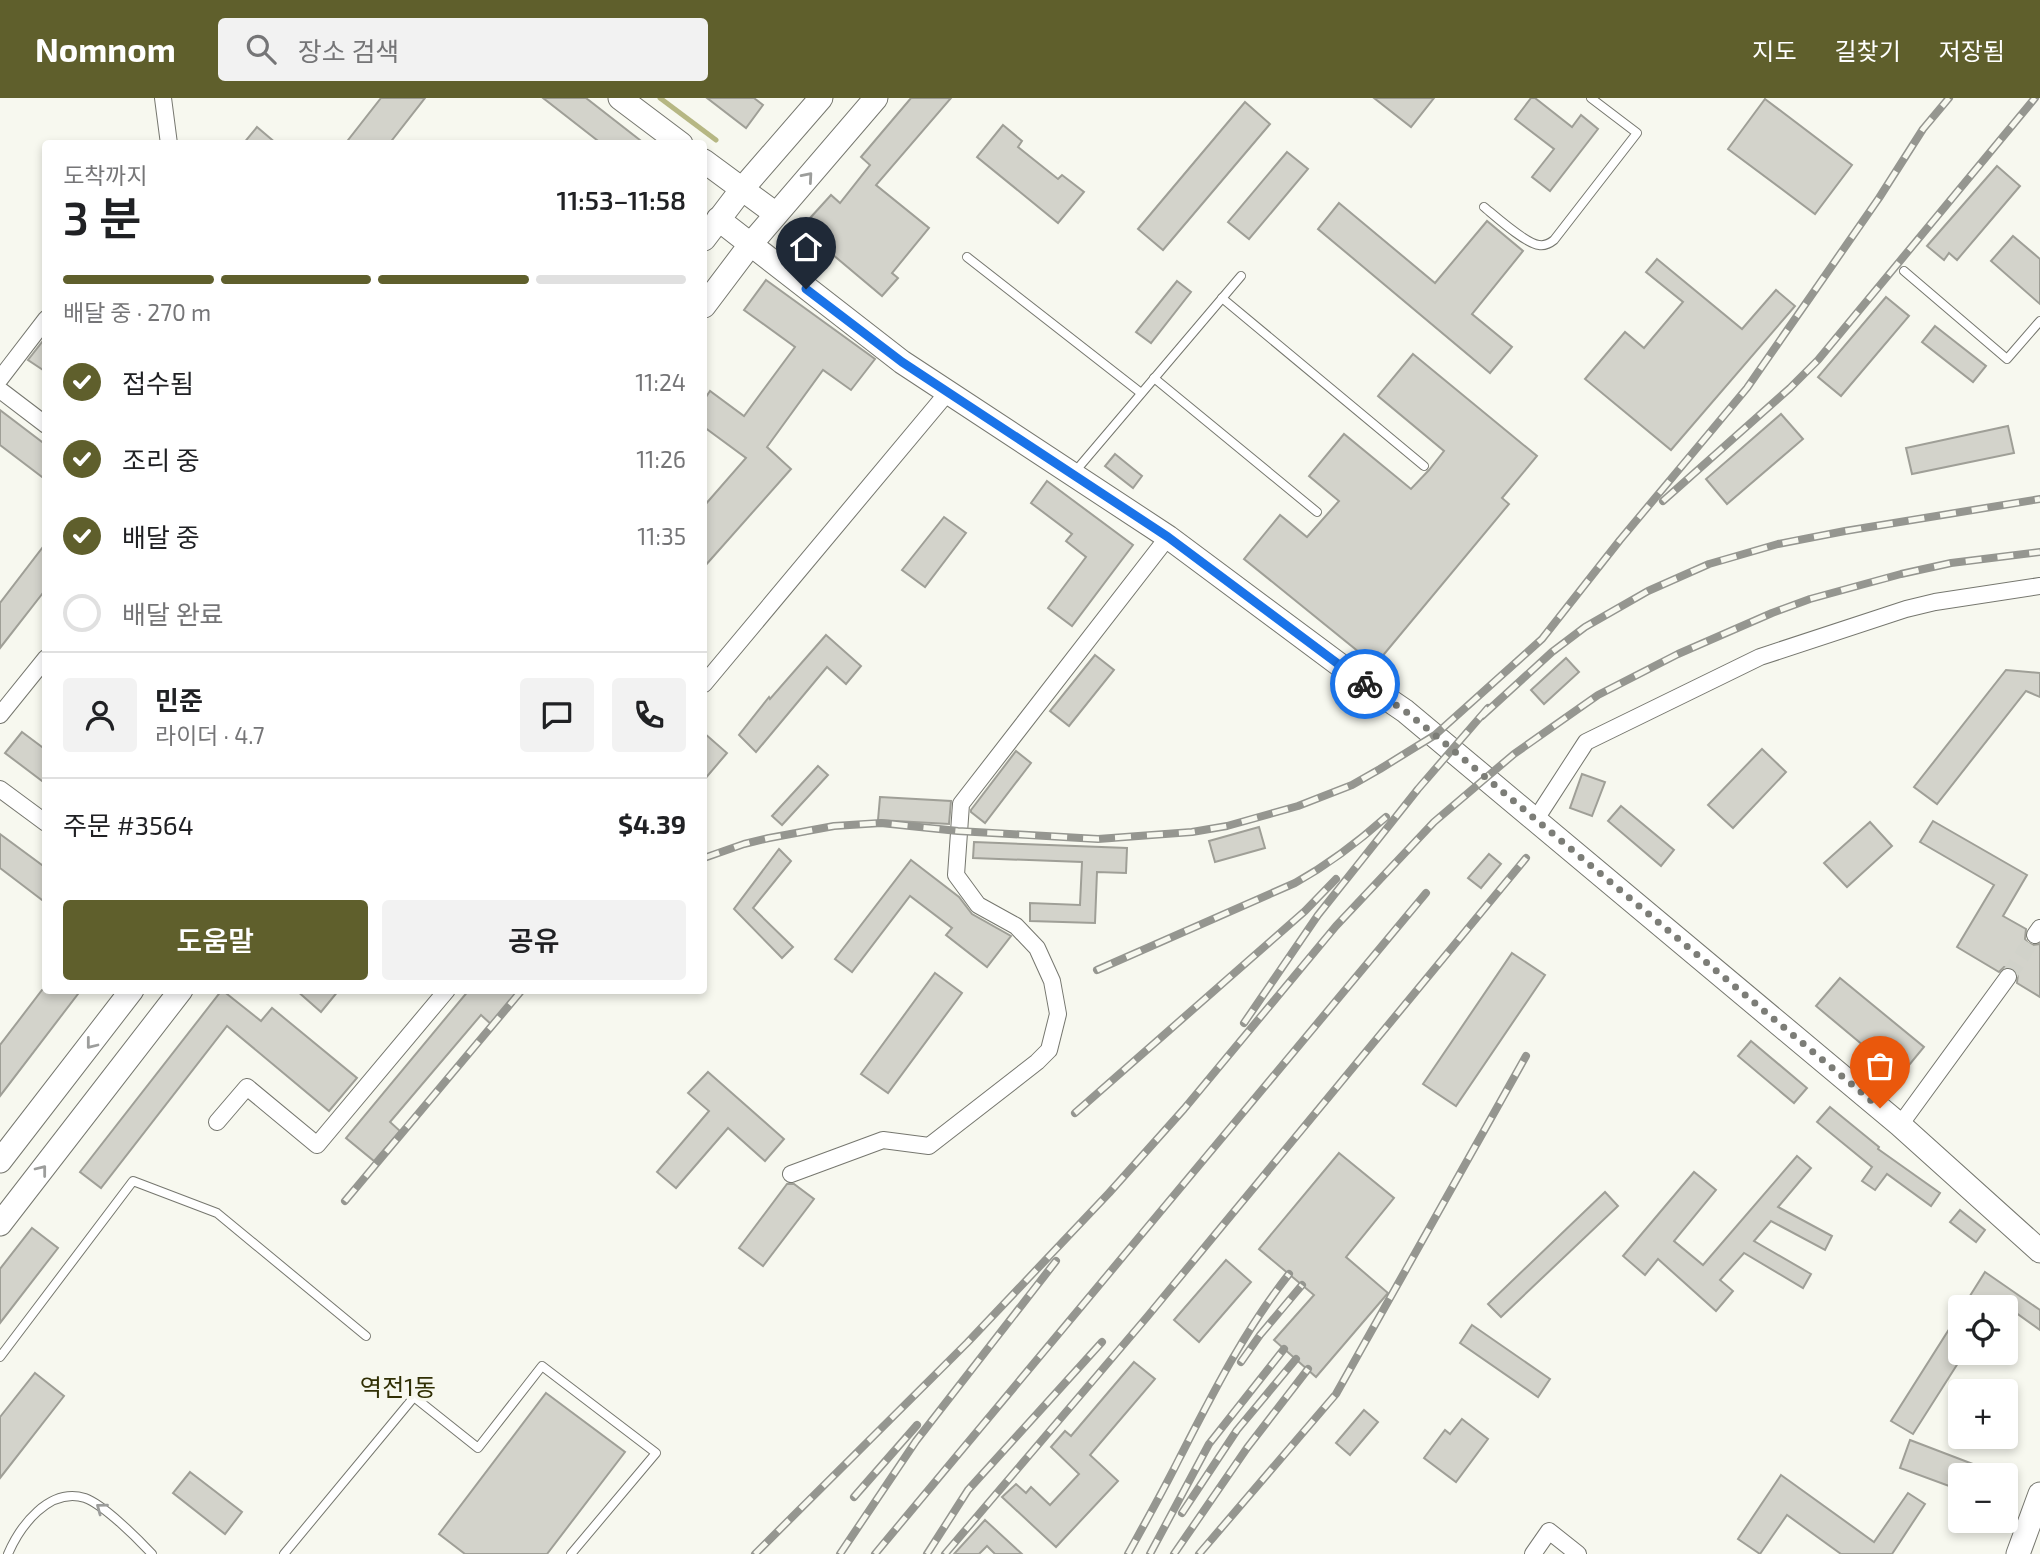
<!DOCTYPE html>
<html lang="ko">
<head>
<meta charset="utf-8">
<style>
  body { margin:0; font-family:"Exo 2","Noto Sans KR",sans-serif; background:#f2f2f2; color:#202124; height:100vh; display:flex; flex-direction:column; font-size:26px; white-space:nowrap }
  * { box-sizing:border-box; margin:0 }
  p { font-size:23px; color:#757577 }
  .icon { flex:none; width:38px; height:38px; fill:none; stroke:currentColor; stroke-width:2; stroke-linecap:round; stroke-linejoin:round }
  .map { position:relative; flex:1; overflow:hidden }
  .sheet { position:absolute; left:42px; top:42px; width:665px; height:854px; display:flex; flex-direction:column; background:#fff; border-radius:7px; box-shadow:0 4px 10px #0003 }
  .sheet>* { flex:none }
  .tools { position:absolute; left:1948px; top:1197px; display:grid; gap:14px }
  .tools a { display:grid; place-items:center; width:70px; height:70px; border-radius:7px; background:#fff; box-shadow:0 4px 10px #0003; font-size:35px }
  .pin { position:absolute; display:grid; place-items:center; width:60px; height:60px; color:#fff; margin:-72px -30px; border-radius:50% 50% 50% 0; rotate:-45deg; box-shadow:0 0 7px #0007 }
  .pin .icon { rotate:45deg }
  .courier { position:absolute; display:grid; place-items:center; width:70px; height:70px; margin:-35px; border:5px solid #1a73e8; border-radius:50%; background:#fff; color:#222; box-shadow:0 2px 9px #0007 }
  .summary em { font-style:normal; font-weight:600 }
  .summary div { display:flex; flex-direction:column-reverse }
  .summary { display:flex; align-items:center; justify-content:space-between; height:119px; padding:0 21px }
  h1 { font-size:46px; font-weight:600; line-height:52px }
  .bar { display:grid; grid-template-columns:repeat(4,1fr); gap:10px 7px; align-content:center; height:84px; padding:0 21px }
  .bar i { height:9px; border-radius:5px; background:#e0e0e0 }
  .bar .current { background:#5f5f2c }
  .bar p { grid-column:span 4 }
  .line { display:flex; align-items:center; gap:18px; padding:0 21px; border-top:2px solid #e0e0e0 }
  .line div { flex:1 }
  .round { display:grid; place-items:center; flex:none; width:74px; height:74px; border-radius:7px; background:#f2f2f2 }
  ol { padding:0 21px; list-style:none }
  li { display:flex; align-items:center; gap:21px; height:77px }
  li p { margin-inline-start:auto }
  li .icon { padding:7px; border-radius:50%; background:#5f5f2c; color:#fff; stroke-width:4 }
  li:last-child { color:#757577 }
  li i { width:38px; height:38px; border:4px solid #e0e0e0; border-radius:50% }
  .button { display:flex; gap:14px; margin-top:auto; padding:14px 21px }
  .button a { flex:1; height:80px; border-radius:7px; background:#5f5f2c; color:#fff; font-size:28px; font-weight:600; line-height:80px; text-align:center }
  .button a+a { background:#f2f2f2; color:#202124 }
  header { display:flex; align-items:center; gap:42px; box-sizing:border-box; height:98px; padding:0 35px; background:#5f5f2c; color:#fff }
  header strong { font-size:33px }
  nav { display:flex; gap:38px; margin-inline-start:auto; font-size:24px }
  .search { width:490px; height:63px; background:#f2f2f2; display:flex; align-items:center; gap:18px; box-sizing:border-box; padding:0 24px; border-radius:7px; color:#757577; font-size:26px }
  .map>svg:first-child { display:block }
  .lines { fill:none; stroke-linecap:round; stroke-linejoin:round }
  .stream { stroke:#b6b783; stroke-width:5 }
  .building { fill:#d3d3cb; stroke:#9f9f97; stroke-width:2 }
  .street-tunnel { stroke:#d1d2ca; stroke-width:16; stroke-dasharray:16 8; stroke-linecap:butt }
  .lane-casing { stroke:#76776f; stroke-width:10 }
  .street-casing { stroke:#76776f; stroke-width:18 }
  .secondary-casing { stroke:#76776f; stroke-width:25 }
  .lane { stroke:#fff; stroke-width:8 }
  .street { stroke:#fff; stroke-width:16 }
  .secondary { stroke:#fff; stroke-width:23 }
  .rail-casing { stroke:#959690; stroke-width:8 }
  .rail { stroke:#f7f8ef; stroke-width:5; stroke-dasharray:16; stroke-linecap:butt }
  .oneway { stroke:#9c9d9b }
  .done { stroke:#7c7d77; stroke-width:7; stroke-dasharray:0 12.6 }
  .route { stroke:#1a73e8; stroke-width:9 }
  .labels { text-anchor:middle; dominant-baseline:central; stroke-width:7; stroke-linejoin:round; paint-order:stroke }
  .neighbourhood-label { font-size:24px; fill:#302f04; stroke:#f7f8ef }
</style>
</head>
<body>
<header>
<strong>Nomnom</strong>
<div class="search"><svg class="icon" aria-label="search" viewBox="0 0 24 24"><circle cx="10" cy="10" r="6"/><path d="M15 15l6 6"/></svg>장소 검색</div>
<nav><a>지도</a><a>길찾기</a><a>저장됨</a></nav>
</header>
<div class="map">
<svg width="2040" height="1456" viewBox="0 0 2040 1456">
  <rect width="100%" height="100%" fill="#f7f8ef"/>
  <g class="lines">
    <polyline class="stream" points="660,0 716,42"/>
  </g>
  <g class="building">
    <polygon points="381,0 425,0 389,46 345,46"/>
    <polygon points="543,0 586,0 645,46 602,46"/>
    <polygon points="707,0 754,0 763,7 746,30"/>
    <polygon points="911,0 951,0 876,87 929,130 892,175 898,180 882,198 801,130 831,97 840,105 870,67 861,59"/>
    <polygon points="1374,0 1434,0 1411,29"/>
    <polygon points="1531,0 1535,0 1572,29 1581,17 1598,31 1550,93 1532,79 1554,51 1515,21"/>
    <polygon points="1765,1 1852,67 1815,116 1728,51"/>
    <polygon points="1245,4 1270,26 1163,152 1138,131"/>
    <polygon points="1003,27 1022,43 1018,49 1058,81 1062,77 1084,94 1058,125 977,59"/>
    <polygon points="257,29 277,46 243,46"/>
    <polygon points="1287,54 1308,71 1249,141 1228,124"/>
    <polygon points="1997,68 2020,88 1957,162 1949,155 1944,162 1927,148"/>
    <polygon points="1339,105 1435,185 1487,123 1523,153 1472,216 1512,249 1490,275 1318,131"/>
    <polygon points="2013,138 2040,161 2040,206 1991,163"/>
    <polygon points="1657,161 1742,231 1776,192 1795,208 1671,352 1585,281 1625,234 1644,250 1683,204 1646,174"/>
    <polygon points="766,182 875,261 851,292 823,272 767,349 791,371 704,469 704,408 746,360 704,329 704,302 710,293 744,318 795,249 744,212"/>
    <polygon points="1177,183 1191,194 1151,245 1136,234"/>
    <polygon points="1886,199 1909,218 1841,298 1818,279"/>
    <polygon points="1935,228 1986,268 1973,284 1922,244"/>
    <polygon points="46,239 46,274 28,262"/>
    <polygon points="1413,256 1537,358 1502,400 1509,406 1375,567 1244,461 1280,417 1307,439 1339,403 1309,378 1344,336 1411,391 1429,372 1444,353 1378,298"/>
    <polygon points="0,312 46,347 46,382 0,347"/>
    <polygon points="1781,316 1803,341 1727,406 1706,381"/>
    <polygon points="2008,328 2014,355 1912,376 1906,350"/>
    <polygon points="1115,356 1142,378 1133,390 1105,368"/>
    <polygon points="1047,383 1133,447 1072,528 1048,510 1086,459 1066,443 1072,436 1031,405"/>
    <polygon points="944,419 966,435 925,489 902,472"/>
    <polygon points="46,445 46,491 0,550 0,505"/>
    <polygon points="826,537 861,568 846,586 827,569 756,654 739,637 769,599 770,601"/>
    <polygon points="1095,557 1114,572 1069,628 1050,613"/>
    <polygon points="1566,560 1579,574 1544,606 1531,592"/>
    <polygon points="2006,572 2040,575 2040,599 2026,593 1937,706 1914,689"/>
    <polygon points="22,634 46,652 46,686 5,655"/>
    <polygon points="704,635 727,655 704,682"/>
    <polygon points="1762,651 1786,674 1733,730 1708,707"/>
    <polygon points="1016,653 1031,665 985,725 971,714 971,712"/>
    <polygon points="818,668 828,677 782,727 772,718"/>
    <polygon points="1582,676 1605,684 1592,718 1570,710"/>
    <polygon points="880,699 951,703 949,726 878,722"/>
    <polygon points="1621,708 1674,752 1661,768 1608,723"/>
    <polygon points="1933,723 2027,777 2003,818 2026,831 2025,841 2028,845 2033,847 2040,846 2040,899 2017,885 2018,875 2014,870 2004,869 1999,874 1957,849 1994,787 1920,744"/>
    <polygon points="1870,724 1892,748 1847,789 1824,765"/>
    <polygon points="1259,729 1265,750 1215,764 1209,743"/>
    <polygon points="0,736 46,770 46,805 0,770"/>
    <polygon points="974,744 1127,750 1126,775 1097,774 1095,825 1030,823 1030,805 1080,807 1082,764 973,760"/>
    <polygon points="779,751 791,763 753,810 793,849 782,860 734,811"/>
    <polygon points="1489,756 1501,766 1481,790 1468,780"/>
    <polygon points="911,762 959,799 972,816 1011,838 987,869 946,837 952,830 910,798 852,874 835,861"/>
    <polygon points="1512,855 1545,877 1456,1008 1423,986"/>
    <polygon points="935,875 962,895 888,995 861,976"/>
    <polygon points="1840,880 1924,949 1900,978 1816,908"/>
    <polygon points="42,892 81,892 0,998 0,947"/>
    <polygon points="222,892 261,923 272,910 357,980 329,1013 227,928 101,1090 80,1074"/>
    <polygon points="296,892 339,892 321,914"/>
    <polygon points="469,892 521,892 492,927 481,917 390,1024 400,1033 374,1063 346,1040"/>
    <polygon points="1751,943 1807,990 1794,1005 1738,958"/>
    <polygon points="708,974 784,1041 765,1063 728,1030 676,1090 657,1074 709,1013 688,995"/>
    <polygon points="1830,1009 1879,1049 1878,1051 1940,1095 1931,1108 1887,1076 1875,1092 1862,1083 1872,1069 1817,1024"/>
    <polygon points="1339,1055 1394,1100 1346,1159 1388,1195 1316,1279 1274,1242 1314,1197 1259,1151"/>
    <polygon points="1797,1058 1811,1070 1778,1109 1832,1138 1825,1152 1771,1123 1754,1143 1811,1176 1803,1190 1744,1155 1720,1182 1733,1193 1716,1213 1658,1161 1645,1177 1623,1158 1694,1074 1716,1092 1674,1143 1703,1167"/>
    <polygon points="787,1086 794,1086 814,1101 763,1168 739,1150"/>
    <polygon points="1605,1094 1618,1108 1501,1219 1488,1206"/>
    <polygon points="1960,1112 1985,1132 1976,1144 1950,1124"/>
    <polygon points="32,1130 58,1150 0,1225 0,1171"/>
    <polygon points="1226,1162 1251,1184 1199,1244 1174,1222"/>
    <polygon points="1985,1174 2040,1212 2040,1232 1998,1202 1993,1209 1963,1209"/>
    <polygon points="1960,1214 1960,1262 1913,1336 1891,1323"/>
    <polygon points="1472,1227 1550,1281 1538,1299 1460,1245"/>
    <polygon points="1134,1264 1155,1281 1090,1357 1118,1383 1056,1449 1002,1399 1016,1386 1026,1395 1031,1389 1050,1407 1079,1376 1051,1349 1065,1333 1071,1338"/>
    <polygon points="35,1275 64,1298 0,1380 0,1319"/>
    <polygon points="546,1295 625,1354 547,1456 465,1456 439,1436"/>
    <polygon points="1364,1312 1378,1324 1350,1357 1336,1345"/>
    <polygon points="1462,1321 1488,1341 1456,1384 1424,1360 1445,1332 1450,1336"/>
    <polygon points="1910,1342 1999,1376 1999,1377 1960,1377 1960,1392 1900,1370"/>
    <polygon points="190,1374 242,1414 225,1436 173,1395"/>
    <polygon points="1781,1377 1874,1444 1908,1395 1925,1406 1892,1456 1841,1456 1787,1417 1760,1456 1738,1441"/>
    <polygon points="985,1422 1022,1456 995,1456 987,1448 979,1456 954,1456"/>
  </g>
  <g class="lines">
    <polyline class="street-tunnel" points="2008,879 2035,837"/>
    <defs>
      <g id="lane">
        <path d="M1484 109C1495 118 1526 146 1539 147 1545 148 1549 146 1554 142L1637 35 1591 0"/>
        <polyline points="967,159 1141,295"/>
        <polyline points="1904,173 2007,261 2040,223"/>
        <polyline points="1222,200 1424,368"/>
        <polyline points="1154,280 1317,414"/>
        <polyline points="1073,376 1241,178"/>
        <polyline points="0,1259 133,1083 217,1115 366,1238"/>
        <path d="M8 1456C20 1428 49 1389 85 1400 104 1407 137 1440 152 1456"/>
        <polyline points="284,1456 414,1299 478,1350 542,1268 656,1355 571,1456"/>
      </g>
      <g id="street">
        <polyline points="163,0 169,46"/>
        <polyline points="0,281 46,221"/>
        <polyline points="0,292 46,327"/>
        <polyline points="704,586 948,294"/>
        <polyline points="0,617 46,560"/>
        <polyline points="0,691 46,725"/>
        <polyline points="1536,721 1586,644 1760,559 1906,511 1935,504 2040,488"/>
        <polyline points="2035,837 2040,830"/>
        <polyline points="217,1024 247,989 317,1047 447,892"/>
        <polyline points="1900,1027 2008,879"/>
        <polyline points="791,1076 883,1042 929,1048 1037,964 1049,952 1058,916 1052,883 1037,850 1016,828 978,807 956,777 961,706 1168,439"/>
        <polyline points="1533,1456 1549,1433 1578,1456"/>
      </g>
      <g id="secondary">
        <polyline points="620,0 681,46"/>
        <polyline points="704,63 776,116"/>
        <polyline points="718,121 902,264 1168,439 1364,585 1405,613 1900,1027 2040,1153"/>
        <polyline points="704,141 742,91 821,0"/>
        <polyline points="704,208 750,147 876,0"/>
        <polyline points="0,1063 132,892"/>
        <polyline points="0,1126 181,892"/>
        <polyline points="2018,1456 2040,1396"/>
      </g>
    </defs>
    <use href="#lane" class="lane-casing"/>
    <use href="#street" class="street-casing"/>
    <use href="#secondary" class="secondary-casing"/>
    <use href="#lane" class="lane"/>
    <use href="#street" class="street"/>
    <use href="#secondary" class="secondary"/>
    <defs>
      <g id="rail">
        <polyline points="1663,403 1790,290 1818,262 2035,0"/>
        <polyline points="1482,618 1552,554 1585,529 1648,493 1709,466 1778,446 1845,433 2040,401"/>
        <polyline points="704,760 744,746 769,740 834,728 881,725 958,733 1098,741 1192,734 1227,728 1298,708 1352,687 1380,671 1435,637 1542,541 1620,442 1747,290 1879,100 1923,31 1949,0"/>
        <path d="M1097 872 1295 785C1329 766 1358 744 1386 719"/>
        <polyline points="1244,925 1318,817 1418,691 1488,610"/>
        <polyline points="1075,1015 1305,813 1336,781"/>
        <polyline points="345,1103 522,892"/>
        <polyline points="1241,1264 1260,1237 1302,1187"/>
        <polyline points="854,1399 917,1327"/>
        <polyline points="1182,1415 1237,1332 1296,1261"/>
        <polyline points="755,1456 967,1245 1109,1095 1184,1011 1336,828 1434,724 1514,656 1598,597 1678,556 1772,515 1810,501 1901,476 1951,465 2040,454"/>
        <polyline points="840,1456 916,1343 1056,1163"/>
        <polyline points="875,1456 1426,795"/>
        <polyline points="927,1456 968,1392 1102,1244"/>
        <polyline points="945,1456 1147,1219 1526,760"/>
        <path d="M1128 1456C1145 1425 1163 1393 1179 1361 1212 1297 1244 1233 1289 1176"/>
        <polyline points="1150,1456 1209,1346 1284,1251"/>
        <polyline points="1174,1456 1247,1350 1308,1271"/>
        <polyline points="1199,1456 1336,1296 1526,958"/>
      </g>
    </defs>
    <use href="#rail" class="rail-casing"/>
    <use href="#rail" class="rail"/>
  </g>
  <defs><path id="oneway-chevron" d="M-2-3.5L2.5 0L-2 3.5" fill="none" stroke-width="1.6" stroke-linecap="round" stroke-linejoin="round" transform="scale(1.75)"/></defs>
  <g class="oneway">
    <use href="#oneway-chevron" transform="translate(808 79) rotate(-49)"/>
    <use href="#oneway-chevron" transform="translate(91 946) rotate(128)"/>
    <use href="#oneway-chevron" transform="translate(42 1072) rotate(-52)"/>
    <use href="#oneway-chevron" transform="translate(101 1410) rotate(-143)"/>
  </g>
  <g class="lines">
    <polyline class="done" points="1365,586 1405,613 1435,637 1880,1010"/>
    <polyline class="route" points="806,191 902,264 1168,439 1365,586"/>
  </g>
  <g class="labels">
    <g class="neighbourhood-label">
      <text x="398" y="1288">역전1동</text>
    </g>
  </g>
</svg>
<div class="tools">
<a><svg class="icon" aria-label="locate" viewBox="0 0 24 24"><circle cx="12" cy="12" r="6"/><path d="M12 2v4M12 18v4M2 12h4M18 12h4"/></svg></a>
<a>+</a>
<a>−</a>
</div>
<div class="pin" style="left:1880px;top:1010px;background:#ea580c"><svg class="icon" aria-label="bag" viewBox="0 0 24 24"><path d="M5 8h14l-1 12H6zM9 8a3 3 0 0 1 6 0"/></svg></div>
<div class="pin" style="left:806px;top:191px;background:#1f2937"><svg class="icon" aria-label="home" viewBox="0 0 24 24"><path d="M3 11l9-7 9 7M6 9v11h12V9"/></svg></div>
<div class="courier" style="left:1365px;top:586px"><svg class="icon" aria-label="bike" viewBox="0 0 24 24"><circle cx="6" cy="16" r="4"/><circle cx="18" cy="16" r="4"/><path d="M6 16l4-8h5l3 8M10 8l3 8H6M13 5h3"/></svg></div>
<section class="sheet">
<div class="summary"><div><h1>3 분</h1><p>도착까지</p></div><em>11:53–11:58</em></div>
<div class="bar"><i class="current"></i><i class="current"></i><i class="current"></i><i></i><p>배달 중 · 270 m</p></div>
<ol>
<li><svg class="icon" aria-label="check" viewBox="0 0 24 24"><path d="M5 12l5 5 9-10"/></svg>접수됨<p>11:24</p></li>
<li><svg class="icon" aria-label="check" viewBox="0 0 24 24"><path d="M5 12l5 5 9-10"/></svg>조리 중<p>11:26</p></li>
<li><svg class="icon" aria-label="check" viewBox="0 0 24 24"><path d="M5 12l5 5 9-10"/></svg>배달 중<p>11:35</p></li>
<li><i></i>배달 완료</li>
</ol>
<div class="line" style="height:126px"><a class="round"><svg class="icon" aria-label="person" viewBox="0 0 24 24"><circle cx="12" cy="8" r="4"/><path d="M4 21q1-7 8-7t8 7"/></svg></a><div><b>민준</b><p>라이더 · 4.7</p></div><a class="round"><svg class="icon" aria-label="chat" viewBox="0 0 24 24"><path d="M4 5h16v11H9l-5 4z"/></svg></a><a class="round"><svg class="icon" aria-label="phone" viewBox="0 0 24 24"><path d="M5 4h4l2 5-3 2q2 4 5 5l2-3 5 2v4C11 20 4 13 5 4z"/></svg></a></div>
<div class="line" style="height:91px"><div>주문 #3564</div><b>$4.39</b></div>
<div class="button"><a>도움말</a><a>공유</a></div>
</section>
</div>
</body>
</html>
